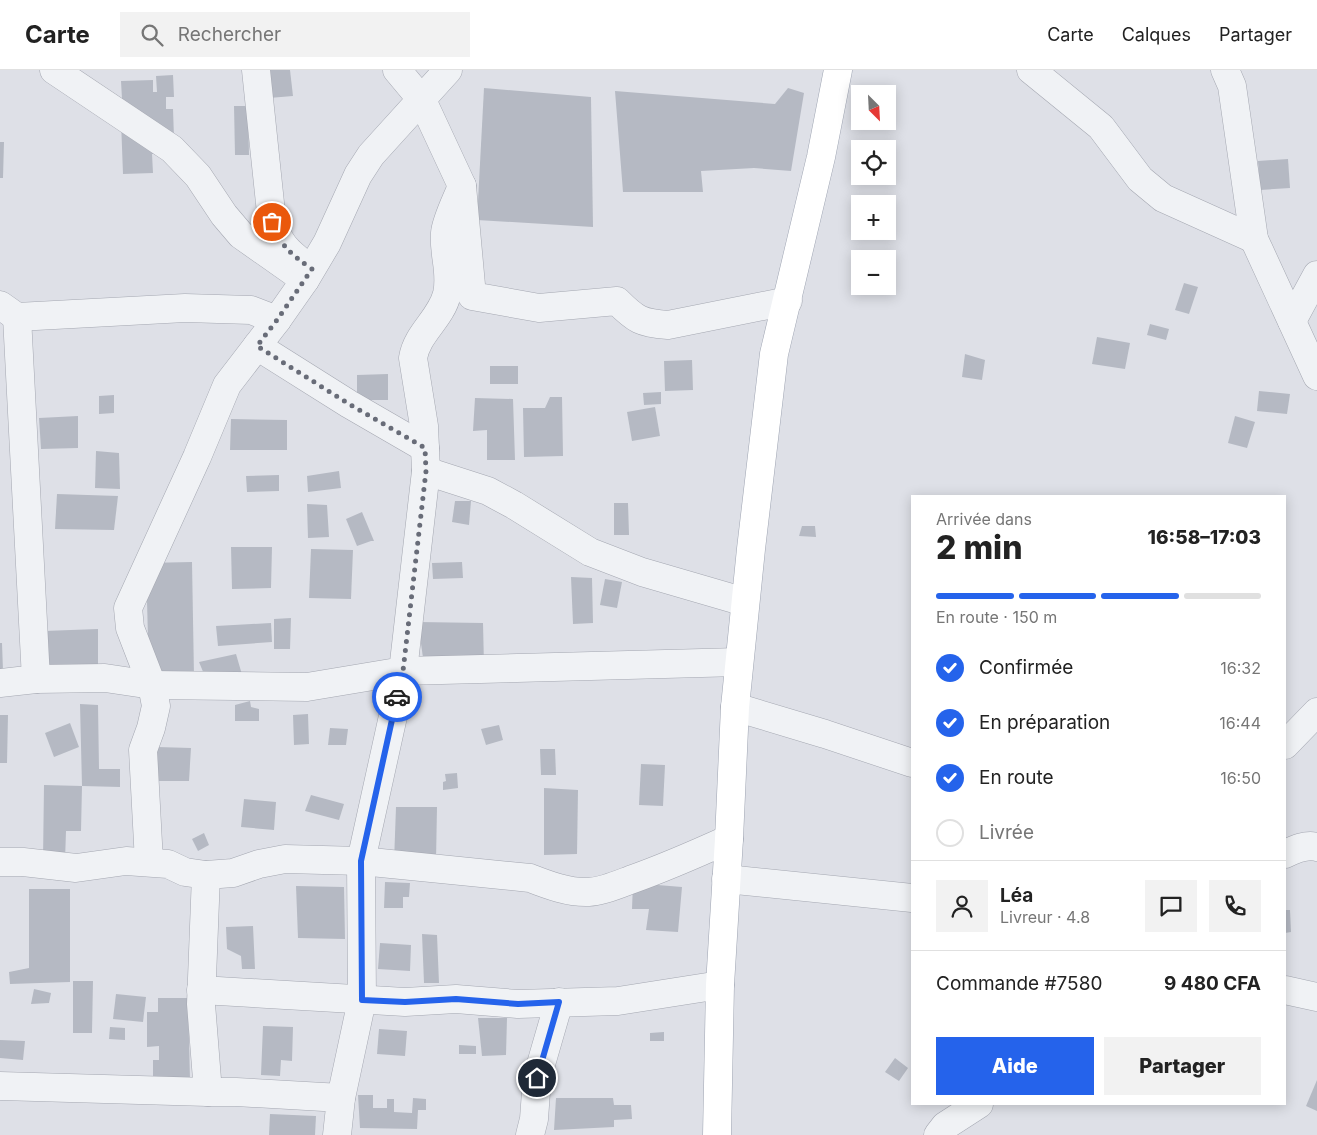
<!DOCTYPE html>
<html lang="fr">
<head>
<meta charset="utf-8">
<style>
  body { margin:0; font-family:Inter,sans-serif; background:#f2f2f2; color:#222; height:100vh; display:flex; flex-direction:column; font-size:19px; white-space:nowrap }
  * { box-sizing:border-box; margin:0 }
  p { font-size:16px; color:#767676 }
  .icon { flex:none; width:28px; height:28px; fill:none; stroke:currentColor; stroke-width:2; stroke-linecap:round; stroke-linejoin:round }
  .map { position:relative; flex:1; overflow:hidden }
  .details { position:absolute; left:911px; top:425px; width:375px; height:610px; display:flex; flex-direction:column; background:#fff; border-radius:0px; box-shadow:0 2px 12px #0003 }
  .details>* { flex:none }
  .needle { width:32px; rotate:156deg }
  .buttons { position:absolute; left:851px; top:15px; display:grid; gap:10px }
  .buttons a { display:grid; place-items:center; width:45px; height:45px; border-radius:0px; background:#fff; box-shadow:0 2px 12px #0003; font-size:25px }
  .pin { position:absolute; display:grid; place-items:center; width:42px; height:42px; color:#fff; margin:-21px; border:2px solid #fff; border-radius:50%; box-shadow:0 1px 5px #0007 }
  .courier { position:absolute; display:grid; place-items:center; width:50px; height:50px; margin:-25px; border:4px solid #2563eb; border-radius:50%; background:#fff; color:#222; box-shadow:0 1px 6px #0007 }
  .headline em { font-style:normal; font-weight:800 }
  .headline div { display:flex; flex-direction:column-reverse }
  .headline { display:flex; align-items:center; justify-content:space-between; height:85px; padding:0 25px }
  h1 { font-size:32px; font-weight:800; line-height:38px }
  .bar { display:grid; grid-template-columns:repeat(4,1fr); gap:8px 5px; align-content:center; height:60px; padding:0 25px }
  .bar i { height:6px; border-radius:4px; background:#e0e0e0 }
  .bar .selected { background:#2563eb }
  .bar p { grid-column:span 4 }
  .line { display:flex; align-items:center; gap:12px; padding:0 25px; border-top:1px solid #e0e0e0 }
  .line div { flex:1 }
  .round { display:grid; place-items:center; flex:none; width:52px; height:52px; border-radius:0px; background:#f2f2f2 }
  ol { padding:0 25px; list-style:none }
  li { display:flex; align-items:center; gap:15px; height:55px }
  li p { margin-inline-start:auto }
  li .icon { padding:5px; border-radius:50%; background:#2563eb; color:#fff; stroke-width:4 }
  li:last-child { color:#767676 }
  li i { width:28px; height:28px; border:2px solid #e0e0e0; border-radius:50% }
  .primary-button { display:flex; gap:10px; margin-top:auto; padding:10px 25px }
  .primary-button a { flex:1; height:58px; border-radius:0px; background:#2563eb; color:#fff; font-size:20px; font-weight:800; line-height:58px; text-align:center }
  .primary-button a+a { background:#f2f2f2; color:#222 }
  header { display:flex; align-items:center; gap:30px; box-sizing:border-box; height:70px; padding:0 25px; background:#fff; border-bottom:1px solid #e0e0e0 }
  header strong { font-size:24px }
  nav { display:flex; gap:28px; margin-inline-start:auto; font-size:18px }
  .search { width:350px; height:45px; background:#f2f2f2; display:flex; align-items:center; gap:12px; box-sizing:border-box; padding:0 18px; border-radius:0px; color:#767676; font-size:19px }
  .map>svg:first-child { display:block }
  .building { fill:#b5b9c3 }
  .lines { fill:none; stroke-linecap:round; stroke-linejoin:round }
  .minor-casing { stroke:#a4a7b1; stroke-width:29 }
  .major-casing { stroke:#9ea4b2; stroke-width:29 }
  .minor { stroke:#f0f2f5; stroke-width:28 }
  .major { stroke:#fff; stroke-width:28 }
  .done { stroke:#686c78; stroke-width:5; stroke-dasharray:0 9 }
  .route { stroke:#2563eb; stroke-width:6 }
</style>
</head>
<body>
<header>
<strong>Carte</strong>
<div class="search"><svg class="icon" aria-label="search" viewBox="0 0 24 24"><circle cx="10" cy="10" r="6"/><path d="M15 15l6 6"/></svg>Rechercher</div>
<nav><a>Carte</a><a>Calques</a><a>Partager</a></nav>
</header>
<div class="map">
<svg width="1317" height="1065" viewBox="0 0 1317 1065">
  <rect width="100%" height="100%" fill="#dee0e7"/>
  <g class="building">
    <polygon points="266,0 290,0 293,26 269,28"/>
    <polygon points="173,5 174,27 166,27 166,39 173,39 174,68 159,84 152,84 153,103 123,104 121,51 123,47 121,11 153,10 153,22 157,22 156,6"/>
    <polygon points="484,18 591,27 593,157 477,150"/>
    <polygon points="788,18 804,23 791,101 754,98 701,101 703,122 623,122 615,21 775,34"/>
    <polygon points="234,36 248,36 249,85 235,85"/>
    <polygon points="0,72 4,72 3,108 0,108"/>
    <polygon points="1288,89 1290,118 1260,120 1258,91"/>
    <polygon points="1184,213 1198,217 1189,244 1175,240"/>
    <polygon points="1150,254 1169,259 1166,270 1147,265"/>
    <polygon points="1097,267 1130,273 1125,299 1092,294"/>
    <polygon points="965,284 985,290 982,310 962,307"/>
    <polygon points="692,290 693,320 665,321 664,291"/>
    <rect x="490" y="296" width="28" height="18"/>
    <polygon points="388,304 388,330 357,330 357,305"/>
    <polygon points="1259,321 1290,324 1287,344 1257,341"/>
    <polygon points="661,322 661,334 644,335 643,323"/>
    <polygon points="114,325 114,343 99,344 99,326"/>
    <polygon points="550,327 562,327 563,386 524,387 523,338 545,338"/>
    <polygon points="475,328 513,329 515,390 487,390 487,360 473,361"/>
    <polygon points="655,337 660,366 632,371 627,342"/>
    <polygon points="78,346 78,378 41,379 39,348"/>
    <polygon points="1235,346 1255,352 1247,378 1228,373"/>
    <polygon points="231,349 287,350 287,380 230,380"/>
    <polygon points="96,381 119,383 120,419 95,418"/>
    <polygon points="339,401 341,418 308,422 307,406"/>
    <polygon points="279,405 279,421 247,422 246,406"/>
    <polygon points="57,424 118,426 114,460 55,459"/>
    <polygon points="455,431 471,431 469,455 452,452"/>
    <polygon points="614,433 628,433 629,465 614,465"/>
    <polygon points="307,434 327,435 329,467 308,468"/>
    <polygon points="362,442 374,471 371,471 357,476 346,449"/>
    <polygon points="802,456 815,456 816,467 799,466"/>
    <polygon points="231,477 272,477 271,518 232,519"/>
    <polygon points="311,479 353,480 351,529 309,528"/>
    <polygon points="192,492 194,606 149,606 146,493"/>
    <polygon points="462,492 463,508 433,509 432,493"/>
    <polygon points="571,507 592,508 593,553 573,554"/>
    <polygon points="605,509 622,512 617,538 600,535"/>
    <polygon points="291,548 290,579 274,579 274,549"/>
    <polygon points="418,552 483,553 484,595 424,595"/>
    <polygon points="271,553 272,572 218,576 216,556"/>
    <polygon points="98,559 98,599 42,601 44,561"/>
    <polygon points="0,573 2,573 3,601 0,601"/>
    <polygon points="236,584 243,608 209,616 199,592"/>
    <polygon points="250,631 251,637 259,639 259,651 235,651 235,635"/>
    <polygon points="80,634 98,635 99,699 120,699 120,717 82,716"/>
    <polygon points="308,644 309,674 294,675 293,645"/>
    <polygon points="0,645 8,645 7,693 0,693"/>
    <polygon points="70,653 79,677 54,687 45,663"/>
    <polygon points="499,655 503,670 486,675 481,659"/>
    <polygon points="330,658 348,659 346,675 328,675"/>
    <polygon points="157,677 191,678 189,711 155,711"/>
    <polygon points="540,679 555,679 556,705 541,705"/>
    <polygon points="641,694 665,695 663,736 639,735"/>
    <polygon points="457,703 458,718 443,720 443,712 446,711 445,704"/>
    <polygon points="44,715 82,716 81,761 66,761 65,791 43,790"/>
    <polygon points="544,718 578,720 577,784 544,785"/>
    <polygon points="311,725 344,734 339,750 305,741"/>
    <polygon points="244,729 276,732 274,760 241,757"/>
    <polygon points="396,737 437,737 436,791 394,792"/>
    <polygon points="204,763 209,775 198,781 192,769"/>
    <polygon points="385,812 410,813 409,827 403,827 403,838 384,838"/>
    <polygon points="633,813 682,817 678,862 646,860 649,839 632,839"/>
    <polygon points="296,816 344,817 345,869 298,868"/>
    <polygon points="29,819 70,819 70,912 10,914 9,902 29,898"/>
    <polygon points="1285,840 1290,840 1291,862 1285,863"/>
    <polygon points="253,856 255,899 242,899 241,886 227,879 226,857"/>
    <polygon points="422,864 437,865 439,913 424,913"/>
    <polygon points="380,873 411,875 410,901 378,899"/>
    <polygon points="73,911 93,911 92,963 73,963"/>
    <polygon points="34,919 51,923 49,933 31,934"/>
    <polygon points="116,924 146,927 143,952 113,949"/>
    <polygon points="158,928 188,928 190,1010 153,1011 153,990 159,990 159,976 147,977 147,942 158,942"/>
    <polygon points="478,948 507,948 506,985 482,986"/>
    <polygon points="263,956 293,957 292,991 281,990 280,1006 261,1005"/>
    <polygon points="110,957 125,958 125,970 109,969"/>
    <polygon points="379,959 407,961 405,986 377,984"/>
    <polygon points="664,962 664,971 650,971 650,963"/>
    <polygon points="0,970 25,971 23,990 0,988"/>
    <polygon points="459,975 476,976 476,984 459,984"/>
    <polygon points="895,988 908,998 899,1011 885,1002"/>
    <polygon points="1317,1010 1317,1041 1306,1036"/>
    <polygon points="358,1025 373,1025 373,1038 387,1038 387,1029 394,1029 394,1042 412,1043 413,1028 426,1029 426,1040 418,1040 417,1059 360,1058"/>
    <polygon points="556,1028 613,1028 614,1035 631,1035 632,1049 614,1050 614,1057 554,1060"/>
    <polygon points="270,1044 316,1046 315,1065 269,1065"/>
  </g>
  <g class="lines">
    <defs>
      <g id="minor">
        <polyline points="54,0 172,79 198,106 224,145 241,165 305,210"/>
        <path d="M256 0 272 152C279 173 287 181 304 194"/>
        <path d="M397 0 422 30 462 116 472 226 539 238 617 231C636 250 641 253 668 255L788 231"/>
        <polyline points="1031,0 1101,57 1140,109 1163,128 1254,169"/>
        <polyline points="1225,0 1232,16 1254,169 1317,306"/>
        <polyline points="0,235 17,247 185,238 251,240 277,250"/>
        <polyline points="1292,251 1317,205"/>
        <polyline points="257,276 349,334 425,378"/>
        <polyline points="426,401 488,421 514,435 590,482 642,502 745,532"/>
        <polyline points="36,609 105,608 152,615 130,558 128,538 197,387 227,315 277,250 305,210 327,173 358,105 371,85 448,0"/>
        <polyline points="0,613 36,609 17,247"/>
        <polyline points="735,637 825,664 912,693"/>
        <polyline points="1285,675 1317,642"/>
        <path d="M1285 784C1295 779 1306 774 1317 777"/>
        <path d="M0 792H23L76 798 126 791 168 794 185 802 206 805 233 803 259 794 285 789 361 791 530 808C548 815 569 823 589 822 603 821 617 815 630 810 664 798 696 784 729 769"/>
        <path d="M149 792 143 680 151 658 156 636 152 615 307 617 403 601 426 401 424 356 413 288C417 263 441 249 447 224 452 202 443 184 445 163 446 150 457 129 462 116"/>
        <polyline points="206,805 201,934 208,1022 236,1022 341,1028 337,1065"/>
        <polyline points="726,809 912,828"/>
        <polyline points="201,920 405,932 456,929 518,934 618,931 720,915"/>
        <polyline points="1285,920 1317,927"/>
        <polyline points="0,1016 208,1022"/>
        <polyline points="341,1028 362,930 361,791 403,601 739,592"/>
        <polyline points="530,1065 534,1049 537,1008 559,932"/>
        <polyline points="938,1065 945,1056 979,1034"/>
      </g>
      <polyline id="major" points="717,1065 720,915 729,769 735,637 751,479 774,284 821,87 838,0"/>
    </defs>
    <use href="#minor" class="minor-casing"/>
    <use href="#major" class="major-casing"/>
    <use href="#minor" class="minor"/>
    <use href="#major" class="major"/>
  </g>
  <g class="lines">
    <path class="done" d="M272 152C280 176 292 185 312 199L277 250 257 276 349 334 425 378 426 401 403 601 397 627"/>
    <polyline class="route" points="397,627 361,791 362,930 405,932 456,929 518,934 559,932 537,1008"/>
  </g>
</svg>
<div class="buttons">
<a><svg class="needle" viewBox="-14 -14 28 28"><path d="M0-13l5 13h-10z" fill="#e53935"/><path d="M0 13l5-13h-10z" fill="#767676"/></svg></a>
<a><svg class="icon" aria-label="locate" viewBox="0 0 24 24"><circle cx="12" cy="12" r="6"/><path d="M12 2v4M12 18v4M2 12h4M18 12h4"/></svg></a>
<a>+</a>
<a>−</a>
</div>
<div class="pin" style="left:272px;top:152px;background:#ea580c"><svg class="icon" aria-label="bag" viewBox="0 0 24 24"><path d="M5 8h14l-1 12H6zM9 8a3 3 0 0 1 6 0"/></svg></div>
<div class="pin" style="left:537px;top:1008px;background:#1f2937"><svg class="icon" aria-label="home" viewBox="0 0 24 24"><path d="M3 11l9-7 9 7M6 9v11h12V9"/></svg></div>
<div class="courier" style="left:397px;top:627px"><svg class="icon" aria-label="car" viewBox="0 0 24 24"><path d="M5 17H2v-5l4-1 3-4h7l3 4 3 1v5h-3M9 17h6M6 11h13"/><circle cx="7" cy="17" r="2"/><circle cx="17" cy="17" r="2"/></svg></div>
<section class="details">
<div class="headline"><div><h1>2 min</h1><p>Arrivée dans</p></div><em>16:58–17:03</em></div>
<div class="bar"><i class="selected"></i><i class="selected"></i><i class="selected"></i><i></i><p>En route · 150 m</p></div>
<ol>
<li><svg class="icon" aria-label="check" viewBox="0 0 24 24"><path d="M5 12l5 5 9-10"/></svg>Confirmée<p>16:32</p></li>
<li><svg class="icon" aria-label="check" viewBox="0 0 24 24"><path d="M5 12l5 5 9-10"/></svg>En préparation<p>16:44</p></li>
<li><svg class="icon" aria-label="check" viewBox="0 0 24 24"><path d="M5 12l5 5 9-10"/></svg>En route<p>16:50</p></li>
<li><i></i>Livrée</li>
</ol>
<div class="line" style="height:90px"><a class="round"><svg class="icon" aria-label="person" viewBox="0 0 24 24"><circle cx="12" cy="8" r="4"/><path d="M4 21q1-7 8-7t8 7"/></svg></a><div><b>Léa</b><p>Livreur · 4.8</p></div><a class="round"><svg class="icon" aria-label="chat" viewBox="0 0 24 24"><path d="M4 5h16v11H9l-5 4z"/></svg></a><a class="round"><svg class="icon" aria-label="phone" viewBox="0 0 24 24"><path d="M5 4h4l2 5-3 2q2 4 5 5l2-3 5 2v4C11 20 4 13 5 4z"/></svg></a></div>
<div class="line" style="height:65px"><div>Commande #7580</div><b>9 480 CFA</b></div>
<div class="primary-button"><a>Aide</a><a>Partager</a></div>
</section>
</div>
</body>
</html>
